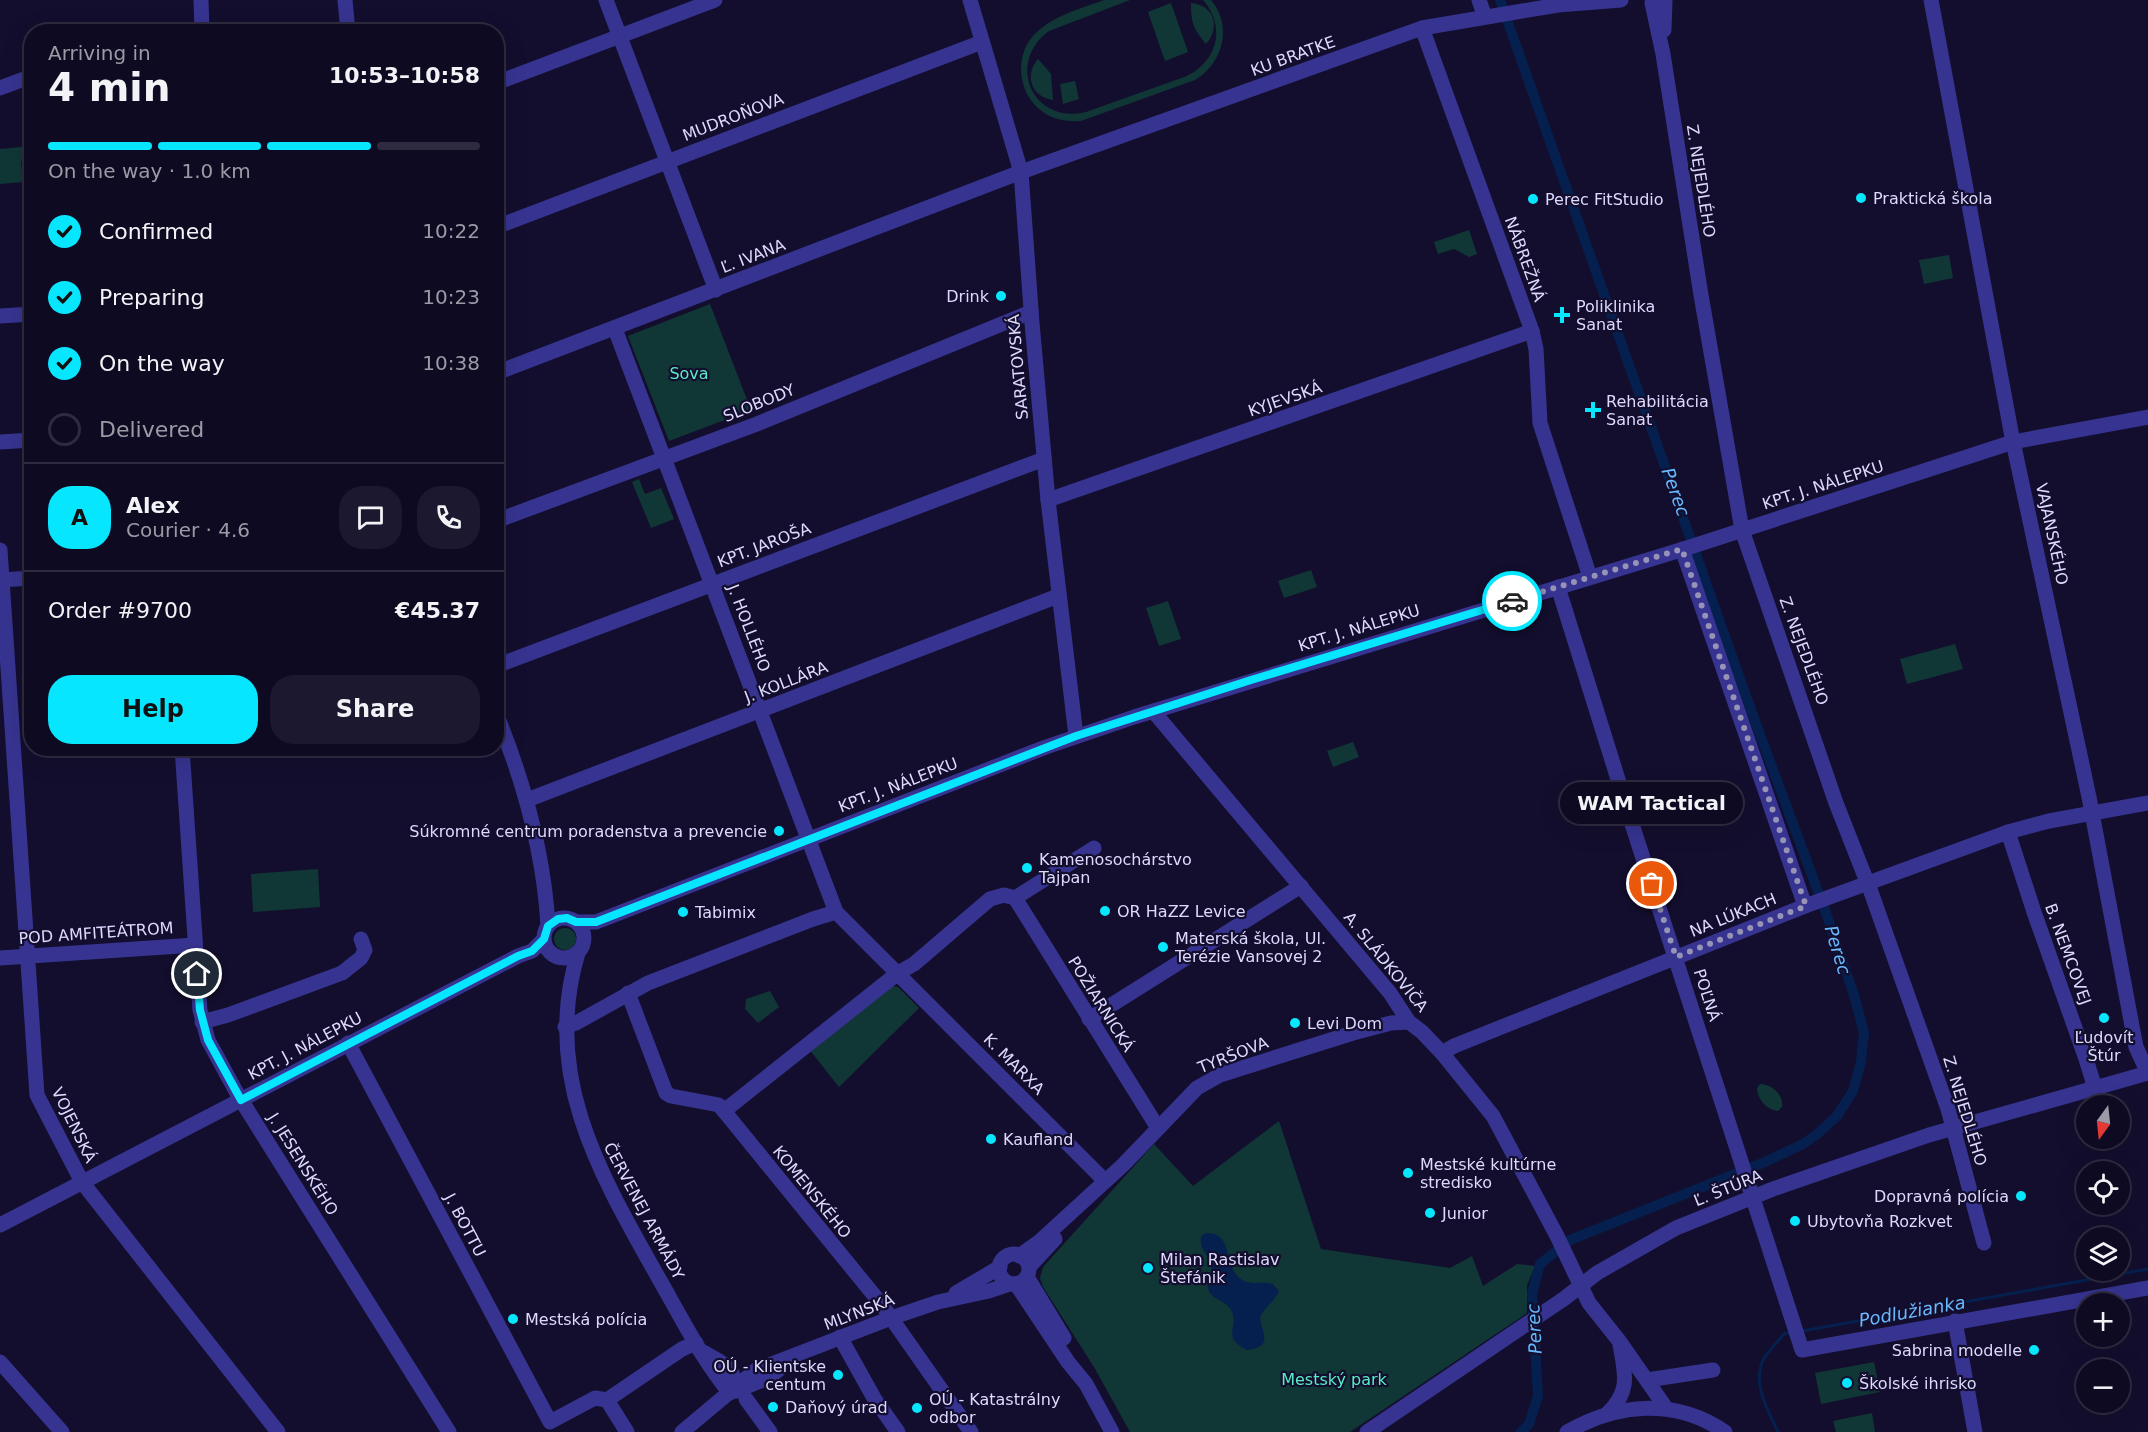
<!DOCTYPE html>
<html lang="en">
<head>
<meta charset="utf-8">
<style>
  body { margin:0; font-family:"DejaVu Sans",sans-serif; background:#1c182f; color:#f1f3f6; height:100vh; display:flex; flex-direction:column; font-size:22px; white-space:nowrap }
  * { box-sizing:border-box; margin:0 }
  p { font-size:20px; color:#9b9aa5 }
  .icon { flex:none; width:33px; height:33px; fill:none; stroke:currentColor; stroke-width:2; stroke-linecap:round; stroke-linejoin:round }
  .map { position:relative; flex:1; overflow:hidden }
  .panel { position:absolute; left:24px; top:24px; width:480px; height:732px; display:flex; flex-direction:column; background:#0e0a22; border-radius:24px; box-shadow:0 6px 24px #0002,0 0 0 2px #2e2b40 }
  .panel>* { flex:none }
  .needle { width:39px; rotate:195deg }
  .controls { position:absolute; left:2076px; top:1095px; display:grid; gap:12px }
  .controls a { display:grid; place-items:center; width:54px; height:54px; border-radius:50%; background:#0e0a22; box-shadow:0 6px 24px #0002,0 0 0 2px #2e2b40; font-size:30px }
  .pin { position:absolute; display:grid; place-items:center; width:51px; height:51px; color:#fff; margin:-26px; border:3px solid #fff; border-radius:50%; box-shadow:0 2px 6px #0007 }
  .courier { position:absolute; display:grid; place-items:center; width:60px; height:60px; margin:-30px; border:4px solid #06e7ff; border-radius:50%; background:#fff; color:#222; box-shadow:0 2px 8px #0007 }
  .bubble { position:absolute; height:42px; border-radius:21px; background:#0e0a22; box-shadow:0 6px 24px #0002,0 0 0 2px #2e2b40; font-size:20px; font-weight:600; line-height:42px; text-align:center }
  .summary em { font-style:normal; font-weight:600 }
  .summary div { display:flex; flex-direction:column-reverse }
  .summary { display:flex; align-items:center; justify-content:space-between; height:102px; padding:0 24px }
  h1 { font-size:39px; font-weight:600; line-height:45px }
  .bar { display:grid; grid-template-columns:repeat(4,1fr); gap:9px 6px; align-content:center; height:72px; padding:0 24px }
  .bar i { height:8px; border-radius:4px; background:#2e2b40 }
  .bar .on { background:#06e7ff }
  .bar p { grid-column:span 4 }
  .line { display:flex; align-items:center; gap:15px; padding:0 24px; border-top:2px solid #2e2b40 }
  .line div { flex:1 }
  .round { display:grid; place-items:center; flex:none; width:63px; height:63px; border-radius:24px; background:#1c182f }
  ol { padding:0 24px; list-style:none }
  li { display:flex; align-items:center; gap:18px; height:66px }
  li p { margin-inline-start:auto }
  li .icon { padding:6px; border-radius:50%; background:#06e7ff; color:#111; stroke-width:4 }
  li:last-child { color:#9b9aa5 }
  li i { width:33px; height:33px; border:3px solid #2e2b40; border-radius:50% }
  .action { display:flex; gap:12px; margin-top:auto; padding:12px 24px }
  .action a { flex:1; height:69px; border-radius:24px; background:#06e7ff; color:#111; font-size:24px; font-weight:600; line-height:69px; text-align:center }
  .action a+a { background:#1c182f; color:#f1f3f6 }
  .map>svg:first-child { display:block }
  .green { fill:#103736 }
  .water { fill:#05204f }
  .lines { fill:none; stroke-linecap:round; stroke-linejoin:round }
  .stream { stroke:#05204f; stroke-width:3 }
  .canal { stroke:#05204f; stroke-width:10 }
  .minor { stroke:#373491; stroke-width:15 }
  .done { stroke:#9793b6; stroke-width:6; stroke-dasharray:0 10.8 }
  .route { stroke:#06e7ff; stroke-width:8 }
  .poi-dot { fill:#06e7ff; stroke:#130e2d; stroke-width:2 }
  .labels { text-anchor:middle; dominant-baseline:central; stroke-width:4.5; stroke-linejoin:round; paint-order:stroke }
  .street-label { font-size:16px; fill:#dedaff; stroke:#130e2d }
  .poi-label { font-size:16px; fill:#dedaff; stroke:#130e2d; text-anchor:start }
  .park-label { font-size:16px; fill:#57edc7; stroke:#130e2d }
  .water-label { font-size:18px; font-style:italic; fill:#68b9ff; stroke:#130e2d }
</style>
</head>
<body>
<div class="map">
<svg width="2148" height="1432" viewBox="0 0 2148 1432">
  <rect width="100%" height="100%" fill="#130e2d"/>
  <g class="green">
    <path d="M1104 0H1130L1049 31C1005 63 1033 125 1086 112L1187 76C1218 61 1226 26 1203 0H1211C1233 26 1223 63 1195 80L1081 121C1065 122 1050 119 1038 108 1017 90 1015 53 1035 34 1054 15 1080 9 1104 0Z"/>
    <polygon points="1171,3 1188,52 1165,61 1148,12"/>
    <path d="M1191 3C1214 5 1221 27 1206 44 1193 28 1191 23 1191 3Z"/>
    <path d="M1038 59 1051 74 1053 100C1031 97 1024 75 1038 59Z"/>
    <polygon points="1075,81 1079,99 1063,104 1060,84"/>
    <polygon points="31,146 31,160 21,161 23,182 0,184 0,149"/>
    <polygon points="1469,230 1477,254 1469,257 1454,249 1438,254 1434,242"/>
    <polygon points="1949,255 1953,278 1924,284 1919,260"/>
    <polygon points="710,304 751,410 669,441 628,336"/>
    <polygon points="639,479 645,494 661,488 674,519 651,528 632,482"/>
    <polygon points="1311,570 1317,587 1284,598 1278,581"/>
    <polygon points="1168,601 1181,639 1159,646 1146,608"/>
    <polygon points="1955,644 1963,669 1907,684 1900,659"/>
    <polygon points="1353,742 1359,757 1333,767 1327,751"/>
    <polygon points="318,869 320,907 253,912 251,874"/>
    <circle cx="565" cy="939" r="11"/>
    <polygon points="891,986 898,987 919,1008 839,1087 809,1049"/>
    <polygon points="770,991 779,1007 758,1023 745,1009 746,999"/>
    <path d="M1760 1084C1772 1084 1784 1095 1782 1107L1778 1111C1767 1110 1757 1099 1757 1088Z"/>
    <polygon points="1279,1121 1321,1249 1450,1268 1472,1256 1483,1286 1517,1264 1535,1266 1527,1285 1527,1313 1350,1432 1130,1432 1094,1367 1043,1287 1040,1278 1043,1267 1154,1144 1193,1186"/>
    <polygon points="1874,1362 1880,1392 1821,1404 1815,1373"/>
    <polygon points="1872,1413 1875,1432 1836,1432 1833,1421"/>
  </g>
  <path class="water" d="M1206 1233C1236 1232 1221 1270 1244 1281 1253 1285 1264 1281 1273 1284L1279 1291C1275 1301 1265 1307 1260 1317 1262 1335 1274 1346 1247 1350 1220 1337 1240 1327 1231 1310 1226 1300 1210 1300 1208 1288 1206 1280 1212 1273 1212 1265 1208 1255 1199 1249 1201 1237Z"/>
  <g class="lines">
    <g class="stream">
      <polyline points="1802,1331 2148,1269"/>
      <path d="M1778 1432C1768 1410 1752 1385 1763 1360 1768 1351 1778 1342 1784 1334L1793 1332"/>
    </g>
    <polyline class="canal" points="1500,0 1751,710 1827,916 1854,995 1864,1033 1861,1062 1853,1091 1837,1116 1816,1135 1803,1144 1765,1162 1570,1240 1540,1264 1532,1294 1538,1396 1529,1424 1521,1432"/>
    <g class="minor">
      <polyline points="201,0 202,32"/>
      <polyline points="345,0 348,32"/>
      <polyline points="606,0 716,290"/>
      <polyline points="970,0 1021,172 1032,323 1048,500 1076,736"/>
      <polyline points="1479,0 1485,17"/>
      <polyline points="1931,0 2012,437 2089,797 2136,1047 2148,1073"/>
      <polyline points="1652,3 1663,54 1701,295 1742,530 1836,803 1871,892 1948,1109 1984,1243"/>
      <polyline points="1422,28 1532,331 1536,349 1540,423 1590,577"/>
      <polyline points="1664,30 1665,1"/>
      <polyline points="496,83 715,0"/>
      <polyline points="0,88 32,76"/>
      <polyline points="496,227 982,42"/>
      <polyline points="0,316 32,314"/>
      <polyline points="615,329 836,912 1104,1180"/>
      <polyline points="496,373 1021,172 1422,28 1558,5 1621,0"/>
      <polyline points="0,442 32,440"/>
      <polyline points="1048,500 1532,331"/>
      <polyline points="496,521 757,424 1031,312"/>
      <polyline points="1682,549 1805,906"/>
      <polyline points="0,550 37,1095 82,1182 278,1432"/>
      <polyline points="0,580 32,578"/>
      <polyline points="1558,587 1631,821 1802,1350 2148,1288"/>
      <polyline points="496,666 1044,459"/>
      <polyline points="1153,711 1390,993 1409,1022 1422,1032 1442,1053 1493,1116 1557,1236 1589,1303 1620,1342 1666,1408"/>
      <path d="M496 713C524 782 544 852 548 926"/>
      <polyline points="182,748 200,1010 208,1040 238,1095 449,1432"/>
      <polyline points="527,800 1058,596"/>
      <polyline points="2008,832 2034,912 2086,1059 2095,1088"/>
      <polyline points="1015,898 1158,1128"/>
      <circle cx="564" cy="938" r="20"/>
      <polyline points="576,922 596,922 1046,747 1134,717 1687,548 2013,442 2148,417"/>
      <path d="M578 953C541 1075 600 1174 658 1277 681 1317 701 1358 730 1393"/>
      <polyline points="0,958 195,945"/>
      <polyline points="628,993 666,1093 671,1096 719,1105 724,1111 882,1305 971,1432"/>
      <polyline points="1089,1019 1301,886"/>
      <polyline points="202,1022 228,1015 342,973 361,958 365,950 361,939"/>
      <polyline points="565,1027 576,1023 648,983 813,919 836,912"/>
      <polyline points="348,1043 550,1422 595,1398 607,1400 682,1349 696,1343"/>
      <polyline points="1442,1053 1454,1046 1805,906 2008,832 2049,821 2148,803"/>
      <polyline points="724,1111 898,973 914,964 990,899 1004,895 1015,898 1094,848"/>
      <polyline points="0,1225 518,956 532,951 544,939"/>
      <circle cx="1014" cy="1269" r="15"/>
      <polyline points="1019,1256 1040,1241 1123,1165 1197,1088 1220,1075 1353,1033 1391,1023 1409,1022"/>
      <polyline points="1029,1267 1055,1239"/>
      <polyline points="1027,1277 1064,1338"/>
      <polyline points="1016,1284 1068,1362 1086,1384 1112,1432"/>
      <polyline points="956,1293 1000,1267"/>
      <polyline points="1955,1321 1975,1432"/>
      <polyline points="840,1337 874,1398 898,1432"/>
      <path d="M703 1352C720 1362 741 1368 731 1392"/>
      <polyline points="0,1362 62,1432"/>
      <polyline points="1647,1380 1713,1370"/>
      <polyline points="736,1391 770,1377 785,1364"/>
      <polyline points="746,1399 770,1432"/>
      <polyline points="607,1400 627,1432"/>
      <path d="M1608 1413C1631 1391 1625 1373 1620 1345"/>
      <polyline points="682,1432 756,1370 891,1318 938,1302 989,1291 1010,1284"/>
      <polyline points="1367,1432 1565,1298 1597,1273 1676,1228 1773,1189 1929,1135 2148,1073"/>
      <path d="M1567 1432C1617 1403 1675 1398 1725 1432"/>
    </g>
  </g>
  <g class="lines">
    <polyline class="done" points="1512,601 1682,549 1806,906 1676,957 1652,884"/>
    <polyline class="route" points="197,974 200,1010 208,1040 241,1100 518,956 532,951 544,939 548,926 558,919 567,918 576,922 596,922 1076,736 1251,680 1512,601"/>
  </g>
  <g class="poi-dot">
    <circle cx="1861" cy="198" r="6"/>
    <circle cx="1533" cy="199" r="6"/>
    <circle cx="1001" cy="296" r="6"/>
    <path d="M1559 306h6v6h6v6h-6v6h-6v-6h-6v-6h6z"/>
    <path d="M1590 401h6v6h6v6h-6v6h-6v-6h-6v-6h6z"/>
    <circle cx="779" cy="831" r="6"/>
    <circle cx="1027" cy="868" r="6"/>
    <circle cx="1105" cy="911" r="6"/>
    <circle cx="683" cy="912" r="6"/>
    <circle cx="1163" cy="947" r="6"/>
    <circle cx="2104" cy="1018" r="6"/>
    <circle cx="1295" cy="1023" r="6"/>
    <circle cx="991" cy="1139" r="6"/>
    <circle cx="1408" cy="1173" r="6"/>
    <circle cx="2021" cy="1196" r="6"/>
    <circle cx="1430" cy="1213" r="6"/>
    <circle cx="1795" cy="1221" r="6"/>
    <circle cx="1148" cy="1268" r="6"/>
    <circle cx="513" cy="1319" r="6"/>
    <circle cx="2034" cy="1350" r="6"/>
    <circle cx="838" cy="1375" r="6"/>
    <circle cx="1847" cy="1383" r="6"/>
    <circle cx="773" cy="1407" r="6"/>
    <circle cx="917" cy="1408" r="6"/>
  </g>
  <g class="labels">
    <g class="street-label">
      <text transform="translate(1293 56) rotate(-20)">KU BRATKE</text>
      <text transform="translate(733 117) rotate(-21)">MUDROŇOVA</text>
      <text transform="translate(1701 181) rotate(81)">Z. NEJEDLÉHO</text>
      <text transform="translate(753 256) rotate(-21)">Ľ. IVANA</text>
      <text transform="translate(1525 259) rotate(70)">NÁBREŽNÁ</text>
      <text transform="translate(1018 367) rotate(-95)">SARATOVSKÁ</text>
      <text transform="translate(1285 399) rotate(-19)">KYJEVSKÁ</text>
      <text transform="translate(759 403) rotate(-22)">SLOBODY</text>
      <text transform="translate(1823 485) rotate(-18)">KPT. J. NÁLEPKU</text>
      <text transform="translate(2052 534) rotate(78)">VAJANSKÉHO</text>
      <text transform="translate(764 545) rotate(-21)">KPT. JAROŠA</text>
      <text transform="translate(749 628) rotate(69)">J. HOLLÉHO</text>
      <text transform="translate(1359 628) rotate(-17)">KPT. J. NÁLEPKU</text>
      <text transform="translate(1804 651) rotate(70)">Z. NEJEDLÉHO</text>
      <text transform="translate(786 682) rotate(-21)">J. KOLLÁRA</text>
      <text transform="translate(898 785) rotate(-21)">KPT. J. NÁLEPKU</text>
      <text transform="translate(1733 915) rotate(-22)">NA LÚKACH</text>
      <text transform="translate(96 933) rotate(-4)">POD AMFITEÁTROM</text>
      <text transform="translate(2068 954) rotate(70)">B. NEMCOVEJ</text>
      <text transform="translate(1386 962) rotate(51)">A. SLÁDKOVIČA</text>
      <text transform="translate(1707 995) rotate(72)">POĽNÁ</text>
      <text transform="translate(1101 1004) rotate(58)">POŽIARNICKÁ</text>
      <text transform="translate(305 1046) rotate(-28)">KPT. J. NÁLEPKU</text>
      <text transform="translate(1233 1055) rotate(-21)">TYRŠOVA</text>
      <text transform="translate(1014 1064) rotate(45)">K. MARXA</text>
      <text transform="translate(1965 1111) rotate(73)">Z. NEJEDLÉHO</text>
      <text transform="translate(74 1125) rotate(64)">VOJENSKÁ</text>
      <text transform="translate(303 1164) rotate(58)">J. JESENSKÉHO</text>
      <text transform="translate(1728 1188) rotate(-22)">Ľ. ŠTÚRA</text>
      <text transform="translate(812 1192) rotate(51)">KOMENSKÉHO</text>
      <text transform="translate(644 1211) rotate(62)">ČERVENEJ ARMÁDY</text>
      <text transform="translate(465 1225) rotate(62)">J. BOTTU</text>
      <text transform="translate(859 1312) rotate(-21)">MLYNSKÁ</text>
    </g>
    <g class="poi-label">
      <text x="1873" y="198">Praktická škola</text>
      <text x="1545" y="199">Perec FitStudio</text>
      <text x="989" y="296" text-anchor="end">Drink</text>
      <text x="1576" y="306">Poliklinika<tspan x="1576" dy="18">Sanat</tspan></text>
      <text x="1606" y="401">Rehabilitácia<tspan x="1606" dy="18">Sanat</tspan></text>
      <text x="767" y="831" text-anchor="end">Súkromné centrum poradenstva a prevencie</text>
      <text x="1039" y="859">Kamenosochárstvo<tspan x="1039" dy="18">Tajpan</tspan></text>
      <text x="1117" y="911">OR HaZZ Levice</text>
      <text x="695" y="912">Tabimix</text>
      <text x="1175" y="938">Materská škola, Ul.<tspan x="1175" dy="18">Terézie Vansovej 2</tspan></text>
      <text x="1307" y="1023">Levi Dom</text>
      <text x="2104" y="1037" text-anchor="middle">Ľudovít<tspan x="2104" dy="18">Štúr</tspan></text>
      <text x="1003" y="1139">Kaufland</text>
      <text x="1420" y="1164">Mestské kultúrne<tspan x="1420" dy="18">stredisko</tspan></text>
      <text x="2009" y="1196" text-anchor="end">Dopravná polícia</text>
      <text x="1442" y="1213">Junior</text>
      <text x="1807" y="1221">Ubytovňa Rozkvet</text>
      <text x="1160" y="1259">Milan Rastislav<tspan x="1160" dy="18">Štefánik</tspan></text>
      <text x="525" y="1319">Mestská polícia</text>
      <text x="2022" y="1350" text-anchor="end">Sabrina modelle</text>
      <text x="826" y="1366" text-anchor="end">OÚ - Klientske<tspan x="826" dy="18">centum</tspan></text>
      <text x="1859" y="1383">Školské ihrisko</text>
      <text x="929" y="1399">OÚ - Katastrálny<tspan x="929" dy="18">odbor</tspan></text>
      <text x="785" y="1407">Daňový úrad</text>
    </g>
    <g class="park-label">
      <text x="689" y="373">Sova</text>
      <text x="1334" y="1379">Mestský park</text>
    </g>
    <g class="water-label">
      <text transform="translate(1676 492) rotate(70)">Perec</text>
      <text transform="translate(1838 950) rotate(73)">Perec</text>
      <text transform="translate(1912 1311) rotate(-10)">Podlužianka</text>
      <text transform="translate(1534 1329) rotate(-93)">Perec</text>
    </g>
  </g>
</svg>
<div class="controls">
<a><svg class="needle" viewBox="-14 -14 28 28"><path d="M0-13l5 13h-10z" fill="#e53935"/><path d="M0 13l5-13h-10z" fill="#9b9aa5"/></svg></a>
<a><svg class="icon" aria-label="locate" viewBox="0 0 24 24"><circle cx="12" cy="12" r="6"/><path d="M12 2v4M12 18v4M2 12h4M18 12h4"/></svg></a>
<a><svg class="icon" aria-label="layers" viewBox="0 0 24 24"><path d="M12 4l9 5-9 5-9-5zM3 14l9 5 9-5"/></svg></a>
<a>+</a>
<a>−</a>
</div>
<div class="pin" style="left:1652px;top:884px;background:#ea580c"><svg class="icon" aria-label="bag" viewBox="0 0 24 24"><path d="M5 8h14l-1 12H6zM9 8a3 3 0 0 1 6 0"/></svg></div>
<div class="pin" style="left:197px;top:974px;background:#1f2937"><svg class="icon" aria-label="home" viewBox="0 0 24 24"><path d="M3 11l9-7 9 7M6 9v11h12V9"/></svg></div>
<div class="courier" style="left:1512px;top:601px"><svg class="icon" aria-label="car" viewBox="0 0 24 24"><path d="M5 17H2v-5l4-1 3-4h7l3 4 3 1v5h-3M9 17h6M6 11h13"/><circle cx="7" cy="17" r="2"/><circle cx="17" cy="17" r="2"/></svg></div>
<div class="bubble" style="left:1560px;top:782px;width:183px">WAM Tactical</div>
<section class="panel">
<div class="summary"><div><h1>4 min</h1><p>Arriving in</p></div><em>10:53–10:58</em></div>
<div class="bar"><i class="on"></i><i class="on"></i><i class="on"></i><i></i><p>On the way · 1.0 km</p></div>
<ol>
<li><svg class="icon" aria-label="check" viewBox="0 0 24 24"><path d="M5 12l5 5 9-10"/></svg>Confirmed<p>10:22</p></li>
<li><svg class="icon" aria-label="check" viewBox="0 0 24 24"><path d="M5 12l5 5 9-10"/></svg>Preparing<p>10:23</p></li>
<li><svg class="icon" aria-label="check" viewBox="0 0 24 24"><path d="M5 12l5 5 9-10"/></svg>On the way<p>10:38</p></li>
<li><i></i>Delivered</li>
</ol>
<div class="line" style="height:108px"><b class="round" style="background:#06e7ff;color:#111">A</b><div><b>Alex</b><p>Courier · 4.6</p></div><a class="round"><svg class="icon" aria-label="chat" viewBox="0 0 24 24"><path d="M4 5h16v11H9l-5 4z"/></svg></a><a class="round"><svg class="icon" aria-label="phone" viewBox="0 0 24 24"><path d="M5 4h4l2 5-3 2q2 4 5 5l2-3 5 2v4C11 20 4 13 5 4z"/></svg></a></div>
<div class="line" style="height:78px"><div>Order #9700</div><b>€45.37</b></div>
<div class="action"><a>Help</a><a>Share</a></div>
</section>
</div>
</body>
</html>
